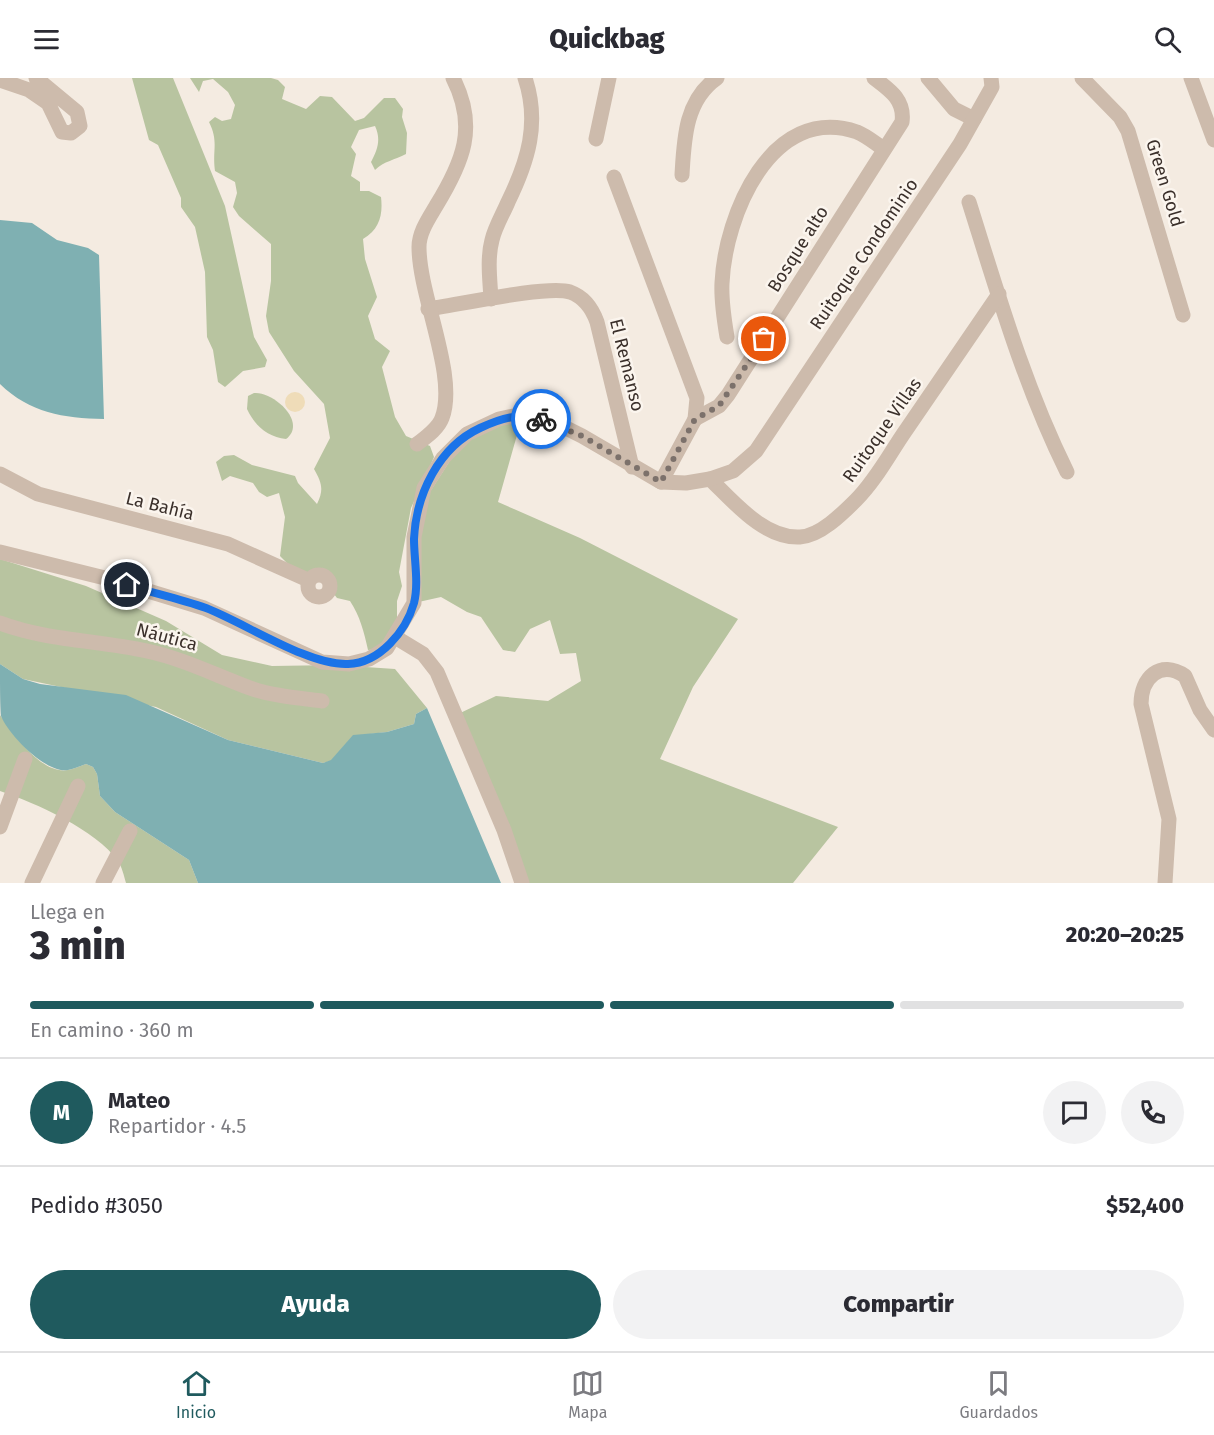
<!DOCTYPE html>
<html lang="es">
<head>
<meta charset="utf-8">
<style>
  body { margin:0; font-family:"Fira Sans",sans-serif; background:#f2f2f3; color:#2b2b33; height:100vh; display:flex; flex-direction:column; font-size:22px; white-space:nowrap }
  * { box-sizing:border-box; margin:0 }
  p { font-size:20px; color:#7c7c81 }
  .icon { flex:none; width:33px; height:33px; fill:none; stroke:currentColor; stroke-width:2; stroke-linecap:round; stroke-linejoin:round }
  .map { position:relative; height:805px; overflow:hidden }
  .side { display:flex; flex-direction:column; background:#fff; flex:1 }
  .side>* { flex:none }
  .pin { position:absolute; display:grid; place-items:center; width:51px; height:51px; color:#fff; margin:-26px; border:3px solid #fff; border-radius:50%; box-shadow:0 2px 6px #0007 }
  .courier { position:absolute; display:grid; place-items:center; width:60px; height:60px; margin:-30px; border:4px solid #1a73e8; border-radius:50%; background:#fff; color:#222; box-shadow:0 2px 8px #0007 }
  .overview em { font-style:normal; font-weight:800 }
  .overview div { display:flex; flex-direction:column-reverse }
  .overview { display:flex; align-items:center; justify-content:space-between; height:102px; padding:0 30px }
  h1 { font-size:39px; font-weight:800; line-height:45px }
  .bar { display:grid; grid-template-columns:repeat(4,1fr); gap:9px 6px; align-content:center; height:72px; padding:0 30px }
  .bar i { height:8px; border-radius:4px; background:#e1e1e2 }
  .bar .current { background:#1f5a5e }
  .bar p { grid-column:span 4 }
  .line { display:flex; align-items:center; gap:15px; padding:0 30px; border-top:2px solid #e1e1e2 }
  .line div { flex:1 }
  .round { display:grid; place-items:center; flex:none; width:63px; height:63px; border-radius:32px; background:#f2f2f3 }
  .primary-button { display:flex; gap:12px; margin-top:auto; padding:12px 30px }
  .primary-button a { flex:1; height:69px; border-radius:36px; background:#1f5a5e; color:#fff; font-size:24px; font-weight:800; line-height:69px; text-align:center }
  .primary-button a+a { background:#f2f2f3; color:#2b2b33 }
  header { display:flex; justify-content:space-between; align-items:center; height:78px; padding:0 30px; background:#fff; font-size:27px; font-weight:800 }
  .tabs { display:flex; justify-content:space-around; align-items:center; height:84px; border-top:2px solid #e1e1e2; background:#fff; font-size:16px; color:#7c7c81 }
  .tabs a { display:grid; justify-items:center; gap:3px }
  .tabs .current { color:#1f5a5e }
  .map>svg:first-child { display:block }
  .green { fill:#b8c4a0 }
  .sand { fill:#efdcb8 }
  .water { fill:#7fb0b2 }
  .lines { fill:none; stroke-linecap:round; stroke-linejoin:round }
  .minor { stroke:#cdbbac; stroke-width:15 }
  .done { stroke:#7c716b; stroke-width:6; stroke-dasharray:0 10.8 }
  .route { stroke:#1a73e8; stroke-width:8 }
  .labels { text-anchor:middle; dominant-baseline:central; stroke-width:5; stroke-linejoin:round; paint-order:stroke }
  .street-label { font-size:18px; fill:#3b302b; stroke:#fbf5ee }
</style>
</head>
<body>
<header><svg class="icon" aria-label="menu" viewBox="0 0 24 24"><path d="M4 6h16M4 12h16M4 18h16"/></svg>Quickbag<svg class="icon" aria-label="search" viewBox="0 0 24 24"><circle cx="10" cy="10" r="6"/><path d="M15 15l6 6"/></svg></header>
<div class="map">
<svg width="1214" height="805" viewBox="0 0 1214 805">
  <rect width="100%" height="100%" fill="#f4ebe1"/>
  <g class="green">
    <polygon points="132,0 173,0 225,128 254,259 267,282 265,289 243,293 225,309 218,304 213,272 207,259 205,194 195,149 181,129 181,120 158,67 149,62"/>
    <path d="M190 0H271L278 2 285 9 282 21 306 31 320 18 332 19 355 43 364 40 384 20H395L403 31 402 39 407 55 406 76C395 82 384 83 375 92L371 84C378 71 381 61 375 48L359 52 351 69 356 76 351 98 360 104V113H369L381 119C383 136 380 151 363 161L365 181 377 219 368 238 375 261 390 273 382 289 395 339 406 358 430 368 434 379 411 430 399 494 402 508 397 523V550L377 571 368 572C364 554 360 538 350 523L337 520 320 498 294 492 280 478 285 439 279 415 267 419 259 414 253 405 230 398 222 403 216 384 224 378 234 377 252 387 295 398 298 405 317 426C324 412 322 405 314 391L330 360 324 326 294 293 269 254 266 238 271 203V166L239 138 233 129 237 115 235 104 215 93C212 72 219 64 209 44L215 39 222 43 231 41 235 27 228 14 213 1 203 3 199 14Z"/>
    <path d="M254 315C273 313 308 344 286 361 268 359 255 348 247 331L248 318Z"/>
    <polygon points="523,336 498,424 580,460 738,541 693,609 660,681 838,749 793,805 519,805 456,637 496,618 548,623 581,603 576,575 560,576 550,542 530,551 515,574 503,572 481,539 467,534 441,519 414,525 419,431 467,356"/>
    <polygon points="0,481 86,508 166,543 222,577 272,588 336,587 395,591 427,630 416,636 414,646 387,654 353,658 331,683 323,685 228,662 156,629 23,601 0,586"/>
    <path d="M0 637C13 655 41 697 68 692 73 691 80 688 86 686L93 689 97 696 100 718 115 734 189 782 198 805H126C124 798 122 789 118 783 96 752 36 725 0 713Z"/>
  </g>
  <circle class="sand" cx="295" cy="324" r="10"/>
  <g class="water">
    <path d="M0 142 32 145 57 162 88 170 99 177 104 341C63 340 30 335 0 306Z"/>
    <path d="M0 586 23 601 40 606 126 617 228 662 323 685 331 682 353 657 387 654 414 646 416 636 427 630 501 805H198L189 782 115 734 100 718 97 696 93 689 86 686C80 688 73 691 68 692 46 696 8 656 1 638 0 628 0 599 0 586Z"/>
  </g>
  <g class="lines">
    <g class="minor">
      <polyline points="928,0 954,31 974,41"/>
      <polyline points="1082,0 1120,39 1128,53 1183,237"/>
      <polyline points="1191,0 1214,62"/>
      <polyline points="0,2 29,12 48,25 62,54 71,55 80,48 77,34 36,0"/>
      <polyline points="596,61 609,0"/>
      <path d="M682 97C684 62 685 22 717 0"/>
      <polyline points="614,99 697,320 695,341 661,404"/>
      <path d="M969 124C998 216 1024 307 1067 394"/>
      <path d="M491 221C490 202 487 181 492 162 495 149 503 136 508 124 528 83 540 45 525 0"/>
      <path d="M428 231C457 227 547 207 570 214 584 219 592 230 597 244L632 389"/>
      <path d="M727 259C724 241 721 223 722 205 725 138 771 25 857 54 867 58 876 66 884 71"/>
      <path d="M695 341 719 328 728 317 902 44C905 22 890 12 874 0"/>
      <path d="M417 366C426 359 438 351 442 340 458 298 419 218 419 169 419 154 429 140 436 128 463 84 478 49 453 0"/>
      <polyline points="0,396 38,416 228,466 308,502"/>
      <path d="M710 401C733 423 764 461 800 459 820 458 842 436 856 422 876 402 890 375 906 352 937 307 968 261 999 216"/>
      <polyline points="0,474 109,501 204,530 322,584 349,586 369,581 387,570 414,525 414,459 424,410 443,380 467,356 499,341 523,336 556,345 582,358 661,404 686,405 710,401 733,393 756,373 960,66 992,9 991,0"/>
      <circle cx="319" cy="508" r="11"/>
      <path d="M0 545C48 563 98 562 147 573 184 581 215 597 250 610 273 618 298 620 322 623"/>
      <polyline points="395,559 423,576 437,594 504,752 522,805"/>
      <polyline points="0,749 25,681"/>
      <polyline points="32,805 78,708"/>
      <polyline points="103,805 130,753"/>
      <path d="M1165 805 1169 741 1141 626C1141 600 1160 581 1185 598L1200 632 1214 652"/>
    </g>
  </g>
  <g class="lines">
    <polyline class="done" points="541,341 582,358 661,404 695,341 719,328 764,261"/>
    <path class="route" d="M127 507C153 515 180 521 206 530 245 545 309 588 348 586 380 585 406 553 414 525 419 505 414 481 414 461 416 416 439 369 480 350 502 340 518 335 541 341"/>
  </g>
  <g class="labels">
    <g class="street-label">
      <text transform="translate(1165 105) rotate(73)">Green Gold</text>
      <text transform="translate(798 171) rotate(-58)">Bosque alto</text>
      <text transform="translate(864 176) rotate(-56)">Ruitoque Condominio</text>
      <text transform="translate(627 287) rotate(76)">El Remanso</text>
      <text transform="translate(882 352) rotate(-55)">Ruitoque Villas</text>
      <text transform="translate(160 428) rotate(14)">La Bahía</text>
      <text transform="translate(167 559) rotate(15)">Náutica</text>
    </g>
  </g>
</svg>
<div class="pin" style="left:764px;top:261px;background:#ea580c"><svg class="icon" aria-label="bag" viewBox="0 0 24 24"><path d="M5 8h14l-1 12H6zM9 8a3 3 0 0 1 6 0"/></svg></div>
<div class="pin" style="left:127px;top:507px;background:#1f2937"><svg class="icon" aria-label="home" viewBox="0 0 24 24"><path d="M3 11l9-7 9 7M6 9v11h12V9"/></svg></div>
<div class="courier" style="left:541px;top:341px"><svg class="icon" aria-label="bike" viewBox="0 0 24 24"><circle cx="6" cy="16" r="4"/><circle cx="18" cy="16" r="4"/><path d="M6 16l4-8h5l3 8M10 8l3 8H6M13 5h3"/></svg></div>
</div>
<section class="side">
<div class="overview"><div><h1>3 min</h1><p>Llega en</p></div><em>20:20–20:25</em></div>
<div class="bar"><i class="current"></i><i class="current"></i><i class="current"></i><i></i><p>En camino · 360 m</p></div>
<div class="line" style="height:108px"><b class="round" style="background:#1f5a5e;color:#fff">M</b><div><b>Mateo</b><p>Repartidor · 4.5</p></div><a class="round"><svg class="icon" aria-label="chat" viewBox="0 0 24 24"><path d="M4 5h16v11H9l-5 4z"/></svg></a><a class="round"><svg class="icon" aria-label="phone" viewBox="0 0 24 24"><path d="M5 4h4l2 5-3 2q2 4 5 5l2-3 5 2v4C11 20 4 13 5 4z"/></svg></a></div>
<div class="line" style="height:78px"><div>Pedido #3050</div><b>$52,400</b></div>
<div class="primary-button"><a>Ayuda</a><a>Compartir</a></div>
</section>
<nav class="tabs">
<a class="current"><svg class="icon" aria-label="home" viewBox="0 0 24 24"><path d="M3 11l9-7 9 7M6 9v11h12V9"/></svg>Inicio</a>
<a><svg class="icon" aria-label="map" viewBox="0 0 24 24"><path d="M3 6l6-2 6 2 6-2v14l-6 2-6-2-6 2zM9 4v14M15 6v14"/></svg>Mapa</a>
<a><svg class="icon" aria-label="saved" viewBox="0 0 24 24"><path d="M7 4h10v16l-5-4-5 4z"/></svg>Guardados</a>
</nav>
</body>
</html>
